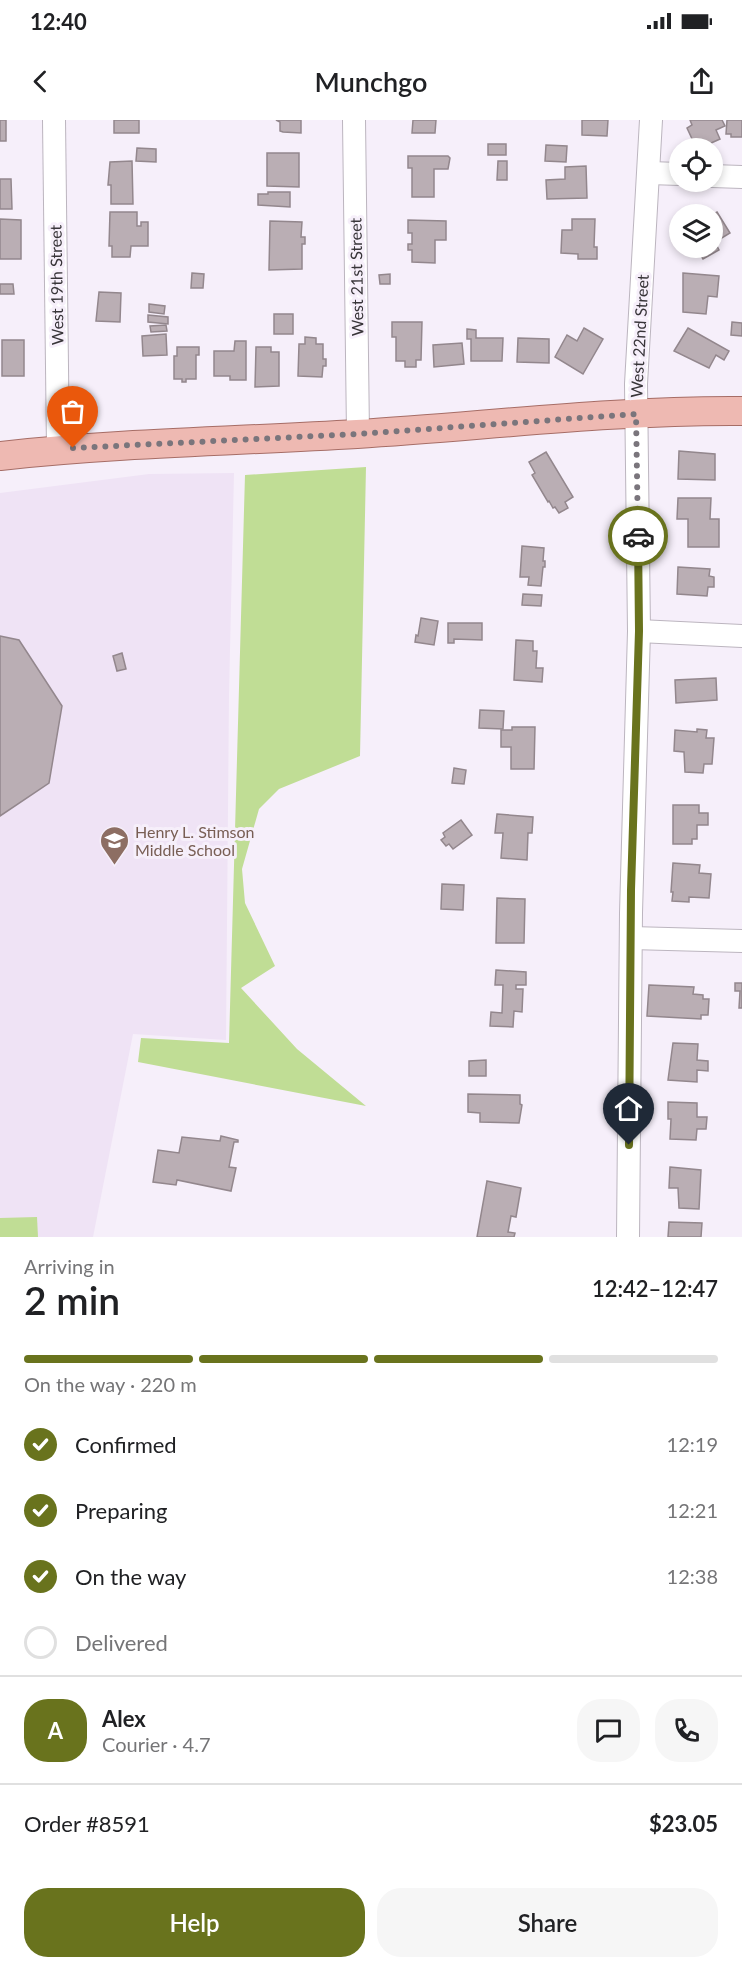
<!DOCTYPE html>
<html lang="en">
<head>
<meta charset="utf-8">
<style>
  body { margin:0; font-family:Lato,sans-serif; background:#f6f6f6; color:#202124; height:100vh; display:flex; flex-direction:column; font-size:22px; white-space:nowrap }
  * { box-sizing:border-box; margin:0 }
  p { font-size:20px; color:#757577 }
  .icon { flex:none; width:33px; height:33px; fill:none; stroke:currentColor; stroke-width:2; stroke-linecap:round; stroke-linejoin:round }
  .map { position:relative; height:1117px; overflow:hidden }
  .details { display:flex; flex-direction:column; background:#fff; flex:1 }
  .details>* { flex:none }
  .tools { position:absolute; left:669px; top:18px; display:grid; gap:12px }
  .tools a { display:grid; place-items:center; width:54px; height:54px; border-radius:50%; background:#fff; box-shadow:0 3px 9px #0003; font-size:30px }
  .pin { position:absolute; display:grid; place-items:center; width:51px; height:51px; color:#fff; margin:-62px -26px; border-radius:50% 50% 50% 0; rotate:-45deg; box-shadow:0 0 6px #0007 }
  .pin .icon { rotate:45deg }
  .courier { position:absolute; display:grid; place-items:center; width:60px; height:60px; margin:-30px; border:4px solid #69731d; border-radius:50%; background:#fff; color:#222; box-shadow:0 2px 8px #0007 }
  .headline em { font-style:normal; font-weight:600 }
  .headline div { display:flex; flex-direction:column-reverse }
  .headline { display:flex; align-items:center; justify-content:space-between; height:102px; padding:0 24px }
  h1 { font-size:39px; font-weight:600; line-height:45px }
  .bar { display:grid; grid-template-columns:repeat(4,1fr); gap:9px 6px; align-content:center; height:72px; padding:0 24px }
  .bar i { height:8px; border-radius:4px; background:#e0e0e0 }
  .bar .selected { background:#69731d }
  .bar p { grid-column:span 4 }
  .line { display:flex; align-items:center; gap:15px; padding:0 24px; border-top:2px solid #e0e0e0 }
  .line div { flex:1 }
  .round { display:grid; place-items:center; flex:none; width:63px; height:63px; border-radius:24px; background:#f6f6f6 }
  ol { padding:0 24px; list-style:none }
  li { display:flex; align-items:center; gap:18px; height:66px }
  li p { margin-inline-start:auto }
  li .icon { padding:6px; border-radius:50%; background:#69731d; color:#fff; stroke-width:4 }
  li:last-child { color:#757577 }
  li i { width:33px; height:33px; border:3px solid #e0e0e0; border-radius:50% }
  .cta { display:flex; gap:12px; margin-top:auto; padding:12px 24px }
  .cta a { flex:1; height:69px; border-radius:24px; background:#69731d; color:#fff; font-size:24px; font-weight:600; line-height:69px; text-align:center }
  .cta a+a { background:#f6f6f6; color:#202124 }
  .status { display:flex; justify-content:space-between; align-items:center; height:42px; padding:0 30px; background:#fff; direction:ltr }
  .status svg { height:16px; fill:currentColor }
  header { display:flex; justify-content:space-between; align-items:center; height:78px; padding:0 24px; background:#fff; font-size:27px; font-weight:600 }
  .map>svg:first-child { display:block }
  .built { fill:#efe3f5 }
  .green { fill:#c0dd95 }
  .building { fill:#baaeb4; stroke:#93878d; stroke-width:1.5 }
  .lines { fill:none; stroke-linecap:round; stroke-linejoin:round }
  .minor-casing { stroke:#bcb5bf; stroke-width:24 }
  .major-casing { stroke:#a66d66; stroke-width:30 }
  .minor { stroke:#fff; stroke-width:22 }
  .major { stroke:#eeb9b2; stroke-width:28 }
  .done { stroke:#7a757c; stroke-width:6; stroke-dasharray:0 10.8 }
  .route { stroke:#69731d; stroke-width:8 }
  .labels { text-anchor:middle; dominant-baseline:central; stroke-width:6; stroke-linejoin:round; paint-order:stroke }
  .street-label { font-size:16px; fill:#373438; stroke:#f6effa }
  .education-label { font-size:16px; fill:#785e54; stroke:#f6effa; text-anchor:start }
</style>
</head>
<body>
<div class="status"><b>12:40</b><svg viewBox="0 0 49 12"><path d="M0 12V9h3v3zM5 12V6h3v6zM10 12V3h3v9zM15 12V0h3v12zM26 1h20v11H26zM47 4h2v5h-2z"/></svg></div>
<header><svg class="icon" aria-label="back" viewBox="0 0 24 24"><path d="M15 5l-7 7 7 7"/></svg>Munchgo<svg class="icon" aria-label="share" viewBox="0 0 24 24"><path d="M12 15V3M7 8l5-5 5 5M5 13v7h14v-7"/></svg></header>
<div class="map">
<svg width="742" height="1117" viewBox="0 0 742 1117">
  <rect width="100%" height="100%" fill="#f6effa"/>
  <polygon class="built" points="234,353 229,575 226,920 133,914 93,1117 0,1117 0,373 149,354"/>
  <g class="green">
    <polygon points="366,347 360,636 279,669 259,689 242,749 245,783 275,846 241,868 297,929 366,986 138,942 141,918 229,923 245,355"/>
    <polygon points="37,1097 38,1117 0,1117 0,1098"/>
  </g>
  <g class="building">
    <rect x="0" y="0" width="6" height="21"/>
    <rect x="114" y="0" width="25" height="13"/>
    <polygon points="276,0 301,0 301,13 283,12 280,11 280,2"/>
    <polygon points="413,0 436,0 435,13 412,13"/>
    <polygon points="582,0 608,0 607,16 582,15"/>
    <polygon points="690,0 722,0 725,6 716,10 720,19 700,28 697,22 694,23 687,8 692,5"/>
    <polygon points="727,0 742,0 742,17 731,17 731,14 726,14"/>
    <rect x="488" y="24" width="18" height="11"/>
    <polygon points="546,25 567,26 566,42 545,41"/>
    <polygon points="137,28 156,29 156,42 136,41"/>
    <polygon points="267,33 299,33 299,67 267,66"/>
    <polygon points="408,36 448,36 450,38 448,49 434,49 434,77 412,77 412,48 408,48"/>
    <polygon points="132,41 133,84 111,84 111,65 108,65 110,42"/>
    <polygon points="498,41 507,41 507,60 497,60"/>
    <polygon points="586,46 587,78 547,79 546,60 565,59 565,47"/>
    <polygon points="0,59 11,59 12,89 0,89"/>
    <polygon points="268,72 290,72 290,87 258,85 258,74 268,74"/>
    <polygon points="110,92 137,92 137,106 141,106 141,102 148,102 148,126 131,126 130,137 112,137 112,126 109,126"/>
    <polygon points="717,92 730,113 715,122 719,130 703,139 698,131 693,134 689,128 712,128 712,95"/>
    <polygon points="0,99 21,100 21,139 0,139"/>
    <polygon points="572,99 595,99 594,127 597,127 597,139 578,139 578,134 561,133 562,110 572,110"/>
    <polygon points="408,100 446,101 446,120 435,120 435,143 412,142 412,130 408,130 408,124 412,124 412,113 408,113"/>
    <polygon points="270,101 302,102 301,117 305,117 305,124 302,124 302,149 269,150"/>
    <polygon points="192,153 204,154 203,168 191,168"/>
    <polygon points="683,153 719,156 717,177 708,176 706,194 683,192"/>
    <polygon points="390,154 390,164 380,164 379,155"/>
    <polygon points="0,164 13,164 14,174 0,174"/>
    <polygon points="99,172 121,173 120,202 96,201"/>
    <polygon points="149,184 165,186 164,194 149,192"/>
    <rect x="274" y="194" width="19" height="20"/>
    <polygon points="148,195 168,197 168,204 148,202"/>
    <polygon points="392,202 422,202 421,240 416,240 416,247 405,247 405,241 396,241 396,217 392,217"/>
    <polygon points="732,202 742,203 742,216 731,215"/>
    <polygon points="166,205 167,211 151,212 150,206"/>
    <polygon points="584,208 603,219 583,254 555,237 567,215 577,221"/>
    <polygon points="688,208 729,231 724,240 716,235 709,248 674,231"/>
    <polygon points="467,209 476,210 476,218 503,218 502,241 471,241 471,219 467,219"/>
    <polygon points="166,214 167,235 143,236 142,216"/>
    <polygon points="305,217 316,218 316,224 323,224 323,239 326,239 326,246 323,246 322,257 298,256 299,224 305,224"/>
    <polygon points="518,218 549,219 549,243 517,242"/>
    <rect x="2" y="220" width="22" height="36"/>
    <polygon points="235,221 246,221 246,260 230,260 230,256 214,256 214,231 234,231"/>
    <polygon points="462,223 464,244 434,247 433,225"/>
    <polygon points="177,227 199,227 199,235 196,235 196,259 186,259 186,262 182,262 182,259 174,259 174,236 177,236"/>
    <polygon points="256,227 271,227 271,232 279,232 279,266 255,267"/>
    <polygon points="679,331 715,334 715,360 678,359"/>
    <polygon points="546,332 573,377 565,382 568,388 559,393 555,387 553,388 549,381 548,382 532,355 535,353 529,342"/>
    <polygon points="678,378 711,378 710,399 719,399 719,427 688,427 688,399 677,399"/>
    <polygon points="522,426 544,428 543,441 545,441 545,447 543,447 541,466 528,465 529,457 520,457"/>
    <polygon points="678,447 710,449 709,456 714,457 714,467 708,467 707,476 677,474"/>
    <polygon points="523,474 542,475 541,486 522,485"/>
    <polygon points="421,498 438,501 434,525 415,522 416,515 418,516"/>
    <polygon points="448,503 482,503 482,520 454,519 454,523 448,523"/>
    <polygon points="0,516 19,520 62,586 49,663 0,696"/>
    <polygon points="516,520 533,521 533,531 537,531 536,548 543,548 542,562 514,560"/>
    <polygon points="122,533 126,549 117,551 113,536"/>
    <polygon points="716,558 717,580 676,583 675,560"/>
    <polygon points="480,590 504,591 503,609 479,608"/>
    <polygon points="512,607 535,607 534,649 511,649 511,627 501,627 501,610 512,610"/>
    <polygon points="697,609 707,610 706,618 714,618 712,644 704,644 703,653 685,652 684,632 674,631 675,610 697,612"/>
    <polygon points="454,648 466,650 464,664 452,663"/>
    <polygon points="673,685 699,685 699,693 708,693 708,705 697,705 697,719 692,719 692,724 673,724"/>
    <polygon points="497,694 533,697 532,713 528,713 527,740 501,738 503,713 495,713"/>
    <polygon points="461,700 472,715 453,729 449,724 446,726 441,720 445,717 443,713"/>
    <polygon points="673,743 700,745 699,753 711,754 709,778 689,777 689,782 672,781 673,772 671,772"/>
    <polygon points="442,764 464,765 463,790 441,789"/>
    <polygon points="497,778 525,779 524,823 496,823"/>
    <polygon points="496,850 526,852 526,865 516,865 516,869 523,869 522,892 514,891 513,907 490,906 491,892 502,893 503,865 495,865"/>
    <polygon points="735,863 742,863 742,888 739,888 740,871 735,871"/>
    <polygon points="649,865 694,867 693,874 703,875 703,879 709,879 708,895 701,895 701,899 647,896"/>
    <polygon points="673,923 698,924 697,940 708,941 708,951 697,950 697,962 668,960"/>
    <polygon points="486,940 486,956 469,956 469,941"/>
    <polygon points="468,974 520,975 520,984 522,985 519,1003 480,1002 480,993 468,992"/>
    <polygon points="668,982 697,983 697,997 707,997 706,1009 697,1009 696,1020 670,1019 671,999 668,999"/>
    <polygon points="221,1016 238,1020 238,1022 234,1022 229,1047 236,1048 231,1071 177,1060 176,1065 153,1062 158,1030 179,1033 182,1017 220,1021"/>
    <polygon points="670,1047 701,1050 699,1089 679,1088 678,1068 669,1068"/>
    <polygon points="487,1061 521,1068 516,1097 511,1096 508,1112 515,1113 514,1117 477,1117"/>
    <polygon points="669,1102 702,1103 701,1117 668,1117"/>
  </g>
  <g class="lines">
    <defs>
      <g id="minor">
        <polyline points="54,0 58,329"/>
        <polyline points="354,0 358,314"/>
        <polyline points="649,53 680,54"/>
        <polyline points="712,56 742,57"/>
        <polyline points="639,511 742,516"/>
        <polyline points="631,818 742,821"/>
        <polyline points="628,1117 631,793 639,511 636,264 651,0"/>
      </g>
      <path id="major" d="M0 336C119 323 238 321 357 314 486 306 613 290 742 291"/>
    </defs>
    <use href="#minor" class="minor-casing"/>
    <use href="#major" class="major-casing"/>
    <use href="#minor" class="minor"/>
    <use href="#major" class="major"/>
  </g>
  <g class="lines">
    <polyline class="done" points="73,328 358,314 636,294 638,416"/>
    <polyline class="route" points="629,1025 631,770 639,511 638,416"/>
  </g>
  <defs>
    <symbol id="school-pin" viewBox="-11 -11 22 30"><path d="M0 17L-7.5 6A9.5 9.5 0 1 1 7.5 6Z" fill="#8d6e63" stroke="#f6effa"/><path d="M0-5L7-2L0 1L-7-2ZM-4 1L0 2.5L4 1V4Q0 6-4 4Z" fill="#fff"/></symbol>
  </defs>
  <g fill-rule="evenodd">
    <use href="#school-pin" x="98" y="704" width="33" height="45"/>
  </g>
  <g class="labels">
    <g class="street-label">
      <text transform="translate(356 157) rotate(-91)">West 21st Street</text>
      <text transform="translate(56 165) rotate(-91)">West 19th Street</text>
      <text transform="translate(639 216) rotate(-87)">West 22nd Street</text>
    </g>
    <g class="education-label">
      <text x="135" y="711">Henry L. Stimson<tspan x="135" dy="18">Middle School</tspan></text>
    </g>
  </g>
</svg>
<div class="tools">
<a><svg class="icon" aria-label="locate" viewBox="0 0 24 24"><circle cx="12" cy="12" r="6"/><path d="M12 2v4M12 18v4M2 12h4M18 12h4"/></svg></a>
<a><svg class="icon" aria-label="layers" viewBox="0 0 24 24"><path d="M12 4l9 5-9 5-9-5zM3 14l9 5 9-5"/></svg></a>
</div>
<div class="pin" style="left:73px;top:328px;background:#ea580c"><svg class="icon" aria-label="bag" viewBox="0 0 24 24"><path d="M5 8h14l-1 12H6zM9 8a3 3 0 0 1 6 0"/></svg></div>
<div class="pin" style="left:629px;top:1025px;background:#1f2937"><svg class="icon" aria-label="home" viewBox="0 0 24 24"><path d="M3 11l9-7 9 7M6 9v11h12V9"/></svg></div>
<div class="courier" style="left:638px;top:416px"><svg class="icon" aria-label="car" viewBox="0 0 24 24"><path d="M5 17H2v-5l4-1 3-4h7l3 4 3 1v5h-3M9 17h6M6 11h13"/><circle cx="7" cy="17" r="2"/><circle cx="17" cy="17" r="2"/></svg></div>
</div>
<section class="details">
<div class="headline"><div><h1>2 min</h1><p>Arriving in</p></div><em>12:42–12:47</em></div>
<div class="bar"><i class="selected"></i><i class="selected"></i><i class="selected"></i><i></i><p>On the way · 220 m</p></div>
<ol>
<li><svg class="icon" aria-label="check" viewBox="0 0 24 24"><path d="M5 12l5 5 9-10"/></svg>Confirmed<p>12:19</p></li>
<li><svg class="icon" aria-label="check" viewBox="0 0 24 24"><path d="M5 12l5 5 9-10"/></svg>Preparing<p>12:21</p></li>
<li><svg class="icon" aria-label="check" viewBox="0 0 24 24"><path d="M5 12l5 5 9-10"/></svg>On the way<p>12:38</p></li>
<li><i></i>Delivered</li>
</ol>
<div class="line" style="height:108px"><b class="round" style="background:#69731d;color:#fff">A</b><div><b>Alex</b><p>Courier · 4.7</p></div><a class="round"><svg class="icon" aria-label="chat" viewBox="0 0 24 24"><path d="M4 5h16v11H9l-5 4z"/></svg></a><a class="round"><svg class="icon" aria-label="phone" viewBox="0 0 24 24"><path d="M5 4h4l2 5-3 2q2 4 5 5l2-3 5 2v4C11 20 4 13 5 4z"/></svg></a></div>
<div class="line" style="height:78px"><div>Order #8591</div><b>$23.05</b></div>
<div class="cta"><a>Help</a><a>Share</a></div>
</section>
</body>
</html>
